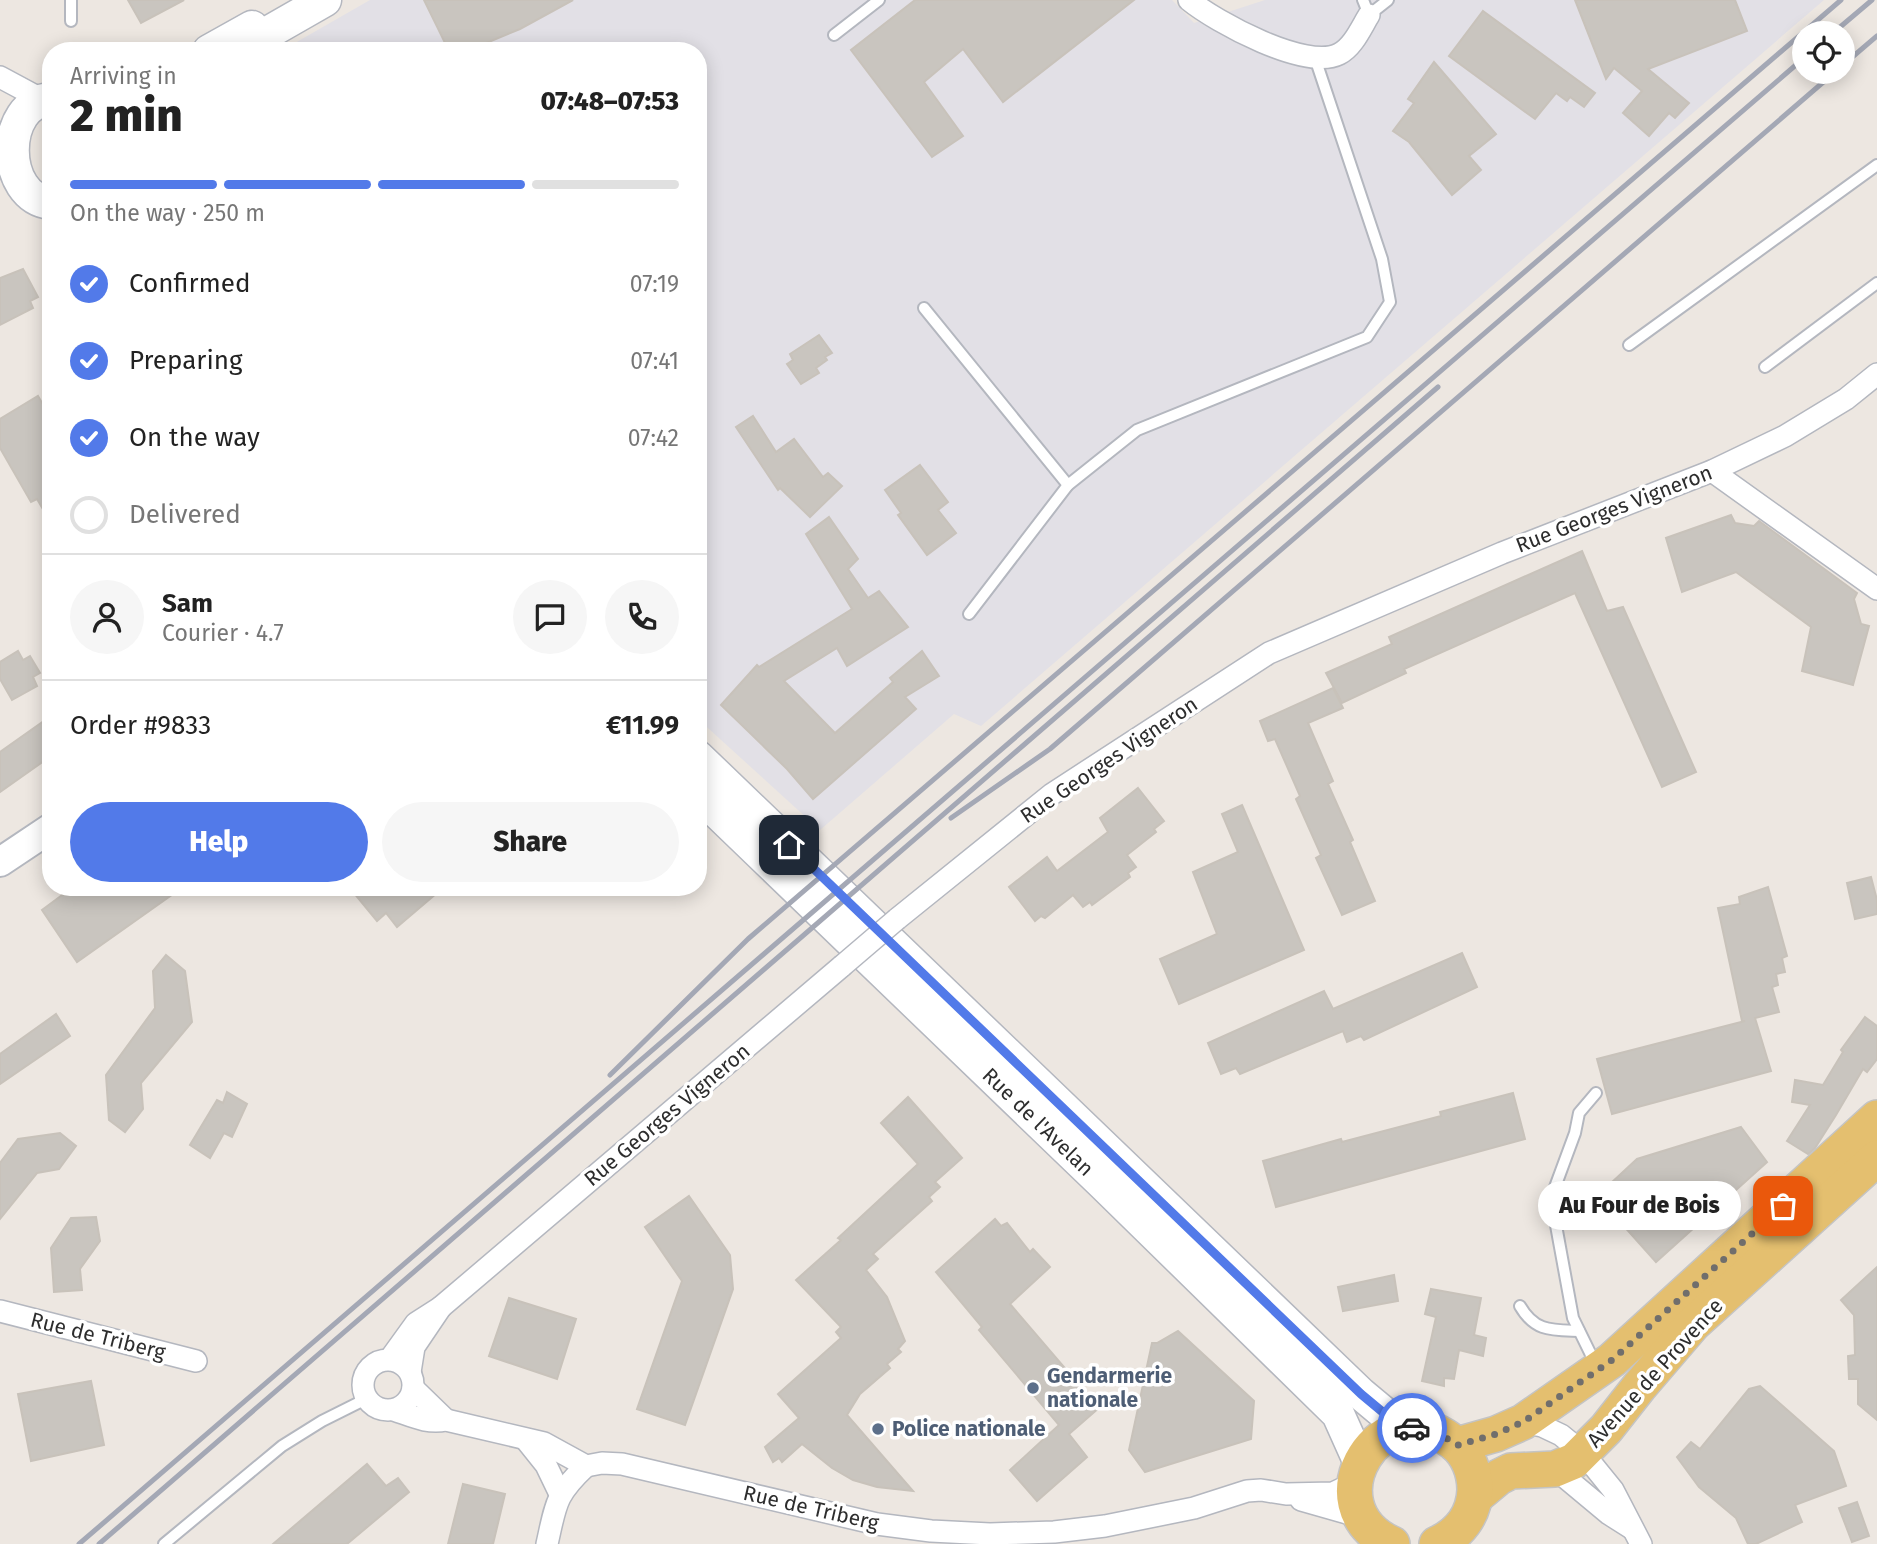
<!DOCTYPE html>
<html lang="en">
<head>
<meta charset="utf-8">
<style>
  body { margin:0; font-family:"Fira Sans",sans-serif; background:#f6f6f6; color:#222; height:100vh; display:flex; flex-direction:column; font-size:26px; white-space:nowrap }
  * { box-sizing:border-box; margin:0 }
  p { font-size:23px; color:#767676 }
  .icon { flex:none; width:38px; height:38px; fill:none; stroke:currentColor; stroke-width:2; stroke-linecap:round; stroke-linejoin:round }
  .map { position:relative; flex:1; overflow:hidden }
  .side { position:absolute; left:42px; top:42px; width:665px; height:854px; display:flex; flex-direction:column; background:#fff; border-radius:28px; box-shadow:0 4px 18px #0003 }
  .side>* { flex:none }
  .buttons { position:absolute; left:1792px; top:21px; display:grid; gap:14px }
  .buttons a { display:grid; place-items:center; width:63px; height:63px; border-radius:50%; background:#fff; box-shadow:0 4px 18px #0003; font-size:35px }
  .pin { position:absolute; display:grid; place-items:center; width:60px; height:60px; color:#fff; margin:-30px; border-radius:14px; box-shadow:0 4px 10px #0006 }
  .courier { position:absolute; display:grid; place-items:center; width:70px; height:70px; margin:-35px; border:5px solid #527ae9; border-radius:50%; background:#fff; color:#222; box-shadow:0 2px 9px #0007 }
  .bubble { position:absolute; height:49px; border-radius:24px; background:#fff; box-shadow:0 4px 18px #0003; font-size:23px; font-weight:800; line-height:49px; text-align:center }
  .overview em { font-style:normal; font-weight:800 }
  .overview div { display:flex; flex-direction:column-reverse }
  .overview { display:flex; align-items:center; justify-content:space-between; height:119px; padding:0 28px }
  h1 { font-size:46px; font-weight:800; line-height:52px }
  .bar { display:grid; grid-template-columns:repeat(4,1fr); gap:10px 7px; align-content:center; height:84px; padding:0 28px }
  .bar i { height:9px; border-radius:5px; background:#e0e0e0 }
  .bar .on { background:#527ae9 }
  .bar p { grid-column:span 4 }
  .line { display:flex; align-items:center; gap:18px; padding:0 28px; border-top:2px solid #e0e0e0 }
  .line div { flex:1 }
  .round { display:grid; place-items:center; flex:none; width:74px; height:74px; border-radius:37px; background:#f6f6f6 }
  ol { padding:0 28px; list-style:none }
  li { display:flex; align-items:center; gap:21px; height:77px }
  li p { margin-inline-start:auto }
  li .icon { padding:7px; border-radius:50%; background:#527ae9; color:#fff; stroke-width:4 }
  li:last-child { color:#767676 }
  li i { width:38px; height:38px; border:4px solid #e0e0e0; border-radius:50% }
  .action { display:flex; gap:14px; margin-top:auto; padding:14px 28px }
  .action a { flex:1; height:80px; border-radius:42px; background:#527ae9; color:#fff; font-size:28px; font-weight:800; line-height:80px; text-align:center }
  .action a+a { background:#f6f6f6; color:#222 }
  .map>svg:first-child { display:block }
  .industrial { fill:#e2e0e6 }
  .building { fill:#c9c5bf; stroke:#c8c2ba; stroke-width:2 }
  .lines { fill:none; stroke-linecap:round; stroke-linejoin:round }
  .service-casing { stroke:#b4b7bf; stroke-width:14 }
  .minor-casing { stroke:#b4b7bf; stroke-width:24 }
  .tertiary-casing { stroke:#b4b7bf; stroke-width:32 }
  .secondary-casing { stroke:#b4b7bf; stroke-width:35 }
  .primary-casing { stroke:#c4c4c4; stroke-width:38 }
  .service { stroke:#fff; stroke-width:10 }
  .minor { stroke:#fff; stroke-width:21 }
  .tertiary { stroke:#fff; stroke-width:28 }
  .secondary { stroke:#fff; stroke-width:32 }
  .primary { stroke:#e4bf6f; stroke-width:35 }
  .rail { stroke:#a4a8b5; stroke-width:5 }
  .minor-bridge-casing { stroke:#b4b7bf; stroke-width:24; stroke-linecap:butt }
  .minor-bridge { stroke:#fff; stroke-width:21 }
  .done { stroke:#706e6c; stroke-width:7; stroke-dasharray:0 12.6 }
  .route { stroke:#527ae9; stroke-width:9 }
  .service-dot { fill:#5c6f8a; stroke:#fff; stroke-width:2.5 }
  .labels { text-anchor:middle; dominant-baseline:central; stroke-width:7; stroke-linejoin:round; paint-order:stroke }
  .street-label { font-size:21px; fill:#2d2d2d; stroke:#fff }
  .service-label { font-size:21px; font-weight:bold; fill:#4e5e75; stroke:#fff; text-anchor:start }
</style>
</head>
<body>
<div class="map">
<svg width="1877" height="1544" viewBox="0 0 1877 1544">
  <rect width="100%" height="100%" fill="#ede7e1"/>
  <polygon class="industrial" points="370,0 1172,0 1194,23 1265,0 1824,0 981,726 954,714 820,830 698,719 698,51 281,51"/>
  <g class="building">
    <polygon points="128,0 184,0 141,23"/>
    <polygon points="424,0 573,0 520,29 467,51 449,51"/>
    <polygon points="915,0 1134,0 1003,102 963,49 924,82 963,136 932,157 851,50"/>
    <polygon points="1575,0 1735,0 1747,31 1648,69 1689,103 1675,118 1669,113 1649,136 1623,113 1642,91 1614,68 1606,79"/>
    <polygon points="1483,11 1595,93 1584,107 1570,97 1567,101 1556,93 1535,119 1449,56"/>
    <polygon points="1434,62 1496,134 1469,156 1481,170 1452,195 1409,142 1393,131 1414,103 1408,99"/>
    <polygon points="23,269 38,297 30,301 33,308 0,325 0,278"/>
    <polygon points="819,335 832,353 825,357 827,360 816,368 819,373 801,384 787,364 793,360 790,354"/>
    <polygon points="38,396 51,418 51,523 37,499 31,502 0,448 0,419"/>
    <polygon points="753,416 776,452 794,439 823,477 828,473 842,486 810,517 780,488 778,490 736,427"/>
    <polygon points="920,465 948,502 938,510 956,533 927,555 898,515 901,513 885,490"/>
    <polygon points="1731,515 1735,523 1754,526 1759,521 1857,593 1854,599 1861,624 1869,626 1853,685 1802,671 1811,627 1736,572 1682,592 1666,538"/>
    <polygon points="829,517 858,559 848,569 868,598 879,591 908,627 847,666 837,648 784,681 835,733 893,682 890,678 922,651 939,676 905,697 916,709 813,799 787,769 721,705 757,665 759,667 852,609 806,534"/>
    <polygon points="1582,551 1607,611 1623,607 1696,772 1662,787 1575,593 1404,669 1406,673 1342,703 1326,673 1392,644 1389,637"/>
    <polygon points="18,651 23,660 30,656 40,673 33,677 37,686 12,700 0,679 0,662"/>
    <polygon points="1333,688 1343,708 1308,723 1333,781 1328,784 1353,840 1350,842 1375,901 1342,915 1316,858 1321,855 1296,799 1300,796 1275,739 1268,741 1260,721"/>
    <polygon points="51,716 51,756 0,792 0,752"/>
    <polygon points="1138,788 1164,821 1154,829 1156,832 1127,855 1136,867 1128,873 1130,877 1092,905 1090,902 1083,907 1073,895 1045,918 1041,916 1035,921 1009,887 1047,857 1057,871 1108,832 1100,818"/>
    <polygon points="1242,805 1304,950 1179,1004 1160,959 1217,934 1193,872 1238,852 1222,814"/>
    <polygon points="1871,877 1877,900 1877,914 1855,919 1847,883"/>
    <polygon points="73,887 183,887 77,962 42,910"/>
    <polygon points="349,887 444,887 397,927 386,913 377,921"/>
    <polygon points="1768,887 1787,956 1782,958 1785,972 1776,974 1778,985 1772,987 1779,1012 1755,1018 1771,1071 1612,1114 1597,1059 1745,1021 1742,1021 1718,908 1740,904 1739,897"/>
    <polygon points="1462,953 1477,987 1364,1040 1361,1036 1347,1042 1343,1031 1240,1074 1236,1068 1221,1074 1208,1043 1324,991 1333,1009"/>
    <polygon points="166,955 185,971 192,1022 141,1083 143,1109 125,1132 109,1120 106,1075 155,1008 153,971"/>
    <polygon points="56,1014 70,1036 0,1084 0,1054"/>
    <polygon points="1865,1017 1877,1026 1877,1059 1867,1072 1863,1069 1836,1115 1815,1148 1808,1154 1787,1141 1810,1105 1792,1102 1795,1080 1823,1085 1843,1052 1841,1050"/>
    <polygon points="227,1092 247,1104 232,1137 224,1133 210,1158 190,1145 217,1100 223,1103"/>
    <polygon points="1513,1093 1525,1139 1276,1207 1263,1161 1341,1139 1342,1142 1441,1116 1440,1112"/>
    <polygon points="908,1097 962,1158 935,1182 940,1187 929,1197 932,1201 873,1254 878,1259 866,1270 887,1297 905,1341 898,1349 901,1352 887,1364 890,1368 860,1394 847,1415 913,1491 877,1487 853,1480 832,1468 802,1444 782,1462 779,1458 773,1462 765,1447 799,1418 778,1394 841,1338 836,1332 841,1327 796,1280 841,1240 838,1238 918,1164 881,1123"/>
    <polygon points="1741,1127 1767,1162 1656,1262 1597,1196 1637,1159"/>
    <polygon points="60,1133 76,1146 59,1169 37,1173 0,1219 0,1163 18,1139"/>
    <polygon points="689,1196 730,1255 733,1289 685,1425 637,1409 682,1281 645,1227"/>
    <polygon points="96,1217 100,1241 80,1269 82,1290 54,1292 51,1248 71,1218"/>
    <polygon points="995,1219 1001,1226 1007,1223 1030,1252 1033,1249 1050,1267 1010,1304 1099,1408 1069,1434 1087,1457 1037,1501 1010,1470 1059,1425 979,1330 982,1327 936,1272"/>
    <polygon points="1877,1267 1877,1420 1858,1404 1858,1379 1849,1379 1848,1356 1855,1355 1854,1315 1841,1300"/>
    <polygon points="1394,1275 1398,1301 1343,1311 1338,1287"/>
    <polygon points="1431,1289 1481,1298 1474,1335 1486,1338 1483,1356 1459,1350 1454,1379 1444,1378 1444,1386 1422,1381 1436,1317 1425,1314"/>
    <polygon points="509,1298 576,1319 557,1379 489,1356"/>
    <polygon points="1178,1331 1254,1401 1251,1439 1145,1472 1129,1450 1152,1343 1157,1343"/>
    <polygon points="91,1381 104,1445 31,1461 18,1394"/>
    <polygon points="1760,1386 1834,1451 1846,1486 1795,1505 1802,1522 1756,1544 1748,1544 1736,1518 1699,1487 1677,1457 1691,1442 1700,1449 1749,1389"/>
    <polygon points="367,1464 386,1486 398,1478 409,1492 347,1544 273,1544"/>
    <polygon points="463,1484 505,1494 493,1544 448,1544"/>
    <polygon points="1857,1502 1869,1536 1852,1542 1839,1508"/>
  </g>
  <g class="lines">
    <defs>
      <g id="service">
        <polyline points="71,0 71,21"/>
        <polyline points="1363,0 1369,15 1388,0"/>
        <polyline points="834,35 879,0"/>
        <polyline points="924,308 1068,485"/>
        <polyline points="1629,345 1877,165"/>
        <polyline points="1765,367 1877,283"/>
        <polyline points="969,614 1068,485 1137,430 1367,337 1390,302 1382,259 1315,58"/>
        <path d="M1520 1306C1535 1332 1552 1330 1579 1331"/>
        <polyline points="1596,1365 1573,1318 1551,1198 1575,1133 1579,1113 1596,1093"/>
        <polyline points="164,1544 282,1446 322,1421 366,1399"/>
      </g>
      <g id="minor">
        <path d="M1189 0C1216 22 1306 71 1339 54 1353 47 1361 28 1369 15"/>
        <polyline points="0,77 41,99"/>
        <polyline points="1712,471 1877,589"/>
        <polyline points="897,919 1052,794 1269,653 1502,553 1712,471 1785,436 1846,399 1877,374"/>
        <polyline points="441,1307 842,966"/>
        <polyline points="0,1311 196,1361"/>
        <polyline points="390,1359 416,1323 441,1307 414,1347 410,1372"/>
        <circle cx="388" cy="1385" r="25"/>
        <polyline points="413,1388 446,1420"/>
        <path d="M394 1410C412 1416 427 1424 446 1420L544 1443 586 1466 602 1463 622 1464 877 1524 931 1531 990 1534 1054 1532 1105 1526 1194 1508 1247 1491 1261 1490 1286 1494 1333 1493 1354 1483"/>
        <polyline points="1523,1422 1542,1426 1561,1435 1583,1453 1613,1490 1641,1544"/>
        <polyline points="526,1440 546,1465 560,1494"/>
        <polyline points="1555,1469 1609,1514 1631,1528"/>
        <polyline points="1301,1500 1361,1517"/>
        <path d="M547 1544C556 1504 555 1495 586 1466"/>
      </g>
      <polyline id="tertiary" points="0,862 51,828"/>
      <g id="secondary">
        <polyline points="209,51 252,27"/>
        <polyline points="236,51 325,0"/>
        <path d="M51 99C0 102 0 198 51 203"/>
        <polyline points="698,757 1361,1394 1403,1429"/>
        <polyline points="698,794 1103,1184 1338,1414 1360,1463"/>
      </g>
      <g id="primary">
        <polyline points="1457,1445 1496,1434 1523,1422 1612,1360 1877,1118"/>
        <polyline points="1475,1497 1499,1477 1511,1471 1555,1469 1574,1461 1606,1429 1639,1387 1693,1324 1877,1158"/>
        <path d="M1392 1544C1307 1505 1383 1384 1454 1443 1468 1454 1475 1472 1475 1490 1474 1515 1459 1534 1437 1544"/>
      </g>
    </defs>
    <use href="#service" class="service-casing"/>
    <use href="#minor" class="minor-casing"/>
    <use href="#tertiary" class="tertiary-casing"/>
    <use href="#secondary" class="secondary-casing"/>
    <use href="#primary" class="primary-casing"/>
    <use href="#service" class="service"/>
    <use href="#minor" class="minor"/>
    <use href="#tertiary" class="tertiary"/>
    <use href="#secondary" class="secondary"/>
    <use href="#primary" class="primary"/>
    <g class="rail">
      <polyline points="1833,33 1872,0"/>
      <polyline points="1843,65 1877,36"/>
      <polyline points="951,818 1050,749 1835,72"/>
      <polyline points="610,1075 748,939 1841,0"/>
      <polyline points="79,1544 1804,58"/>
      <polyline points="99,1544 1438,387"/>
    </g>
    <defs>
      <polyline id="minor-bridge" points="842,966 897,919"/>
    </defs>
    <use href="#minor-bridge" class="minor-bridge-casing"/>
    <use href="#minor-bridge" class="minor-bridge"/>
  </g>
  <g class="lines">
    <polyline class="done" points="1412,1428 1432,1430 1458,1445 1496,1434 1523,1422 1612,1360 1783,1206"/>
    <polyline class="route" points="789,845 1361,1394 1403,1429 1412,1428"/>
  </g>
  <g class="service-dot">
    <circle cx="1033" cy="1388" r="7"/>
    <circle cx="878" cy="1429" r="7"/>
  </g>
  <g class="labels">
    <g class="street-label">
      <text transform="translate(1614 509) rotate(-21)">Rue Georges Vigneron</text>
      <text transform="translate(1109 760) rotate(-34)">Rue Georges Vigneron</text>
      <text transform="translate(667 1115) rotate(-40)">Rue Georges Vigneron</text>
      <text transform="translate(1038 1122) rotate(44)">Rue de l'Avelan</text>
      <text transform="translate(98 1336) rotate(14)">Rue de Triberg</text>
      <text transform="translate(1655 1373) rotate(-48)">Avenue de Provence</text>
      <text transform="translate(811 1508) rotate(13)">Rue de Triberg</text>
    </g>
    <g class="service-label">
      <text x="1047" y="1376">Gendarmerie<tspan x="1047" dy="24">nationale</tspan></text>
      <text x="892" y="1429">Police nationale</text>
    </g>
  </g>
</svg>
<div class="buttons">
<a><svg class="icon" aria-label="locate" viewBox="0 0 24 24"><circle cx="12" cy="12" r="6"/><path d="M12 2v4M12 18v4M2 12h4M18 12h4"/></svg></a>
</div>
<div class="pin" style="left:1783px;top:1206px;background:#ea580c"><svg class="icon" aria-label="bag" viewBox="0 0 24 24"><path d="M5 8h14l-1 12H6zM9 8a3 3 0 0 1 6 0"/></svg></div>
<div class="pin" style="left:789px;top:845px;background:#1f2937"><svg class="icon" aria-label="home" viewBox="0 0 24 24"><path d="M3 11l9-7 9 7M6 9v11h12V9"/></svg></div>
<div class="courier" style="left:1412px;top:1428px"><svg class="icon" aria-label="car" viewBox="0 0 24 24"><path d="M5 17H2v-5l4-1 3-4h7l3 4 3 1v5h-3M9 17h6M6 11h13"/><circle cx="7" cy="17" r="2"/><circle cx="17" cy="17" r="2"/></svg></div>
<div class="bubble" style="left:1538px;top:1181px;width:203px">Au Four de Bois</div>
<section class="side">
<div class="overview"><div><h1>2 min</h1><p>Arriving in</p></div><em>07:48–07:53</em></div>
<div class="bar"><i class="on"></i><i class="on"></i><i class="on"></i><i></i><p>On the way · 250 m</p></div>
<ol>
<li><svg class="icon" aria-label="check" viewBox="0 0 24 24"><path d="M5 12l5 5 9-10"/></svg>Confirmed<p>07:19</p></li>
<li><svg class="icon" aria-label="check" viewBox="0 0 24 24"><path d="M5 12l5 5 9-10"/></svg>Preparing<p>07:41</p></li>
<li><svg class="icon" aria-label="check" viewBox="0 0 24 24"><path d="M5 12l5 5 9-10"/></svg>On the way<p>07:42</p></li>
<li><i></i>Delivered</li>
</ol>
<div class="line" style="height:126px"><a class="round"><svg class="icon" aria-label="person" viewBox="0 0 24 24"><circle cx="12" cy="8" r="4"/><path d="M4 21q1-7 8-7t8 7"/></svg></a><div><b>Sam</b><p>Courier · 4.7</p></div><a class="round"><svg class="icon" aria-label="chat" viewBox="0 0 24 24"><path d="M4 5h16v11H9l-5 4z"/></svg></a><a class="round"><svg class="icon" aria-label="phone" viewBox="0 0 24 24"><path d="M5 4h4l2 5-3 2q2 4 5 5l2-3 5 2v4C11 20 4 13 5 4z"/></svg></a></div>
<div class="line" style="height:91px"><div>Order #9833</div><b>€11.99</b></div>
<div class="action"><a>Help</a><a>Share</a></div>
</section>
</div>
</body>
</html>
